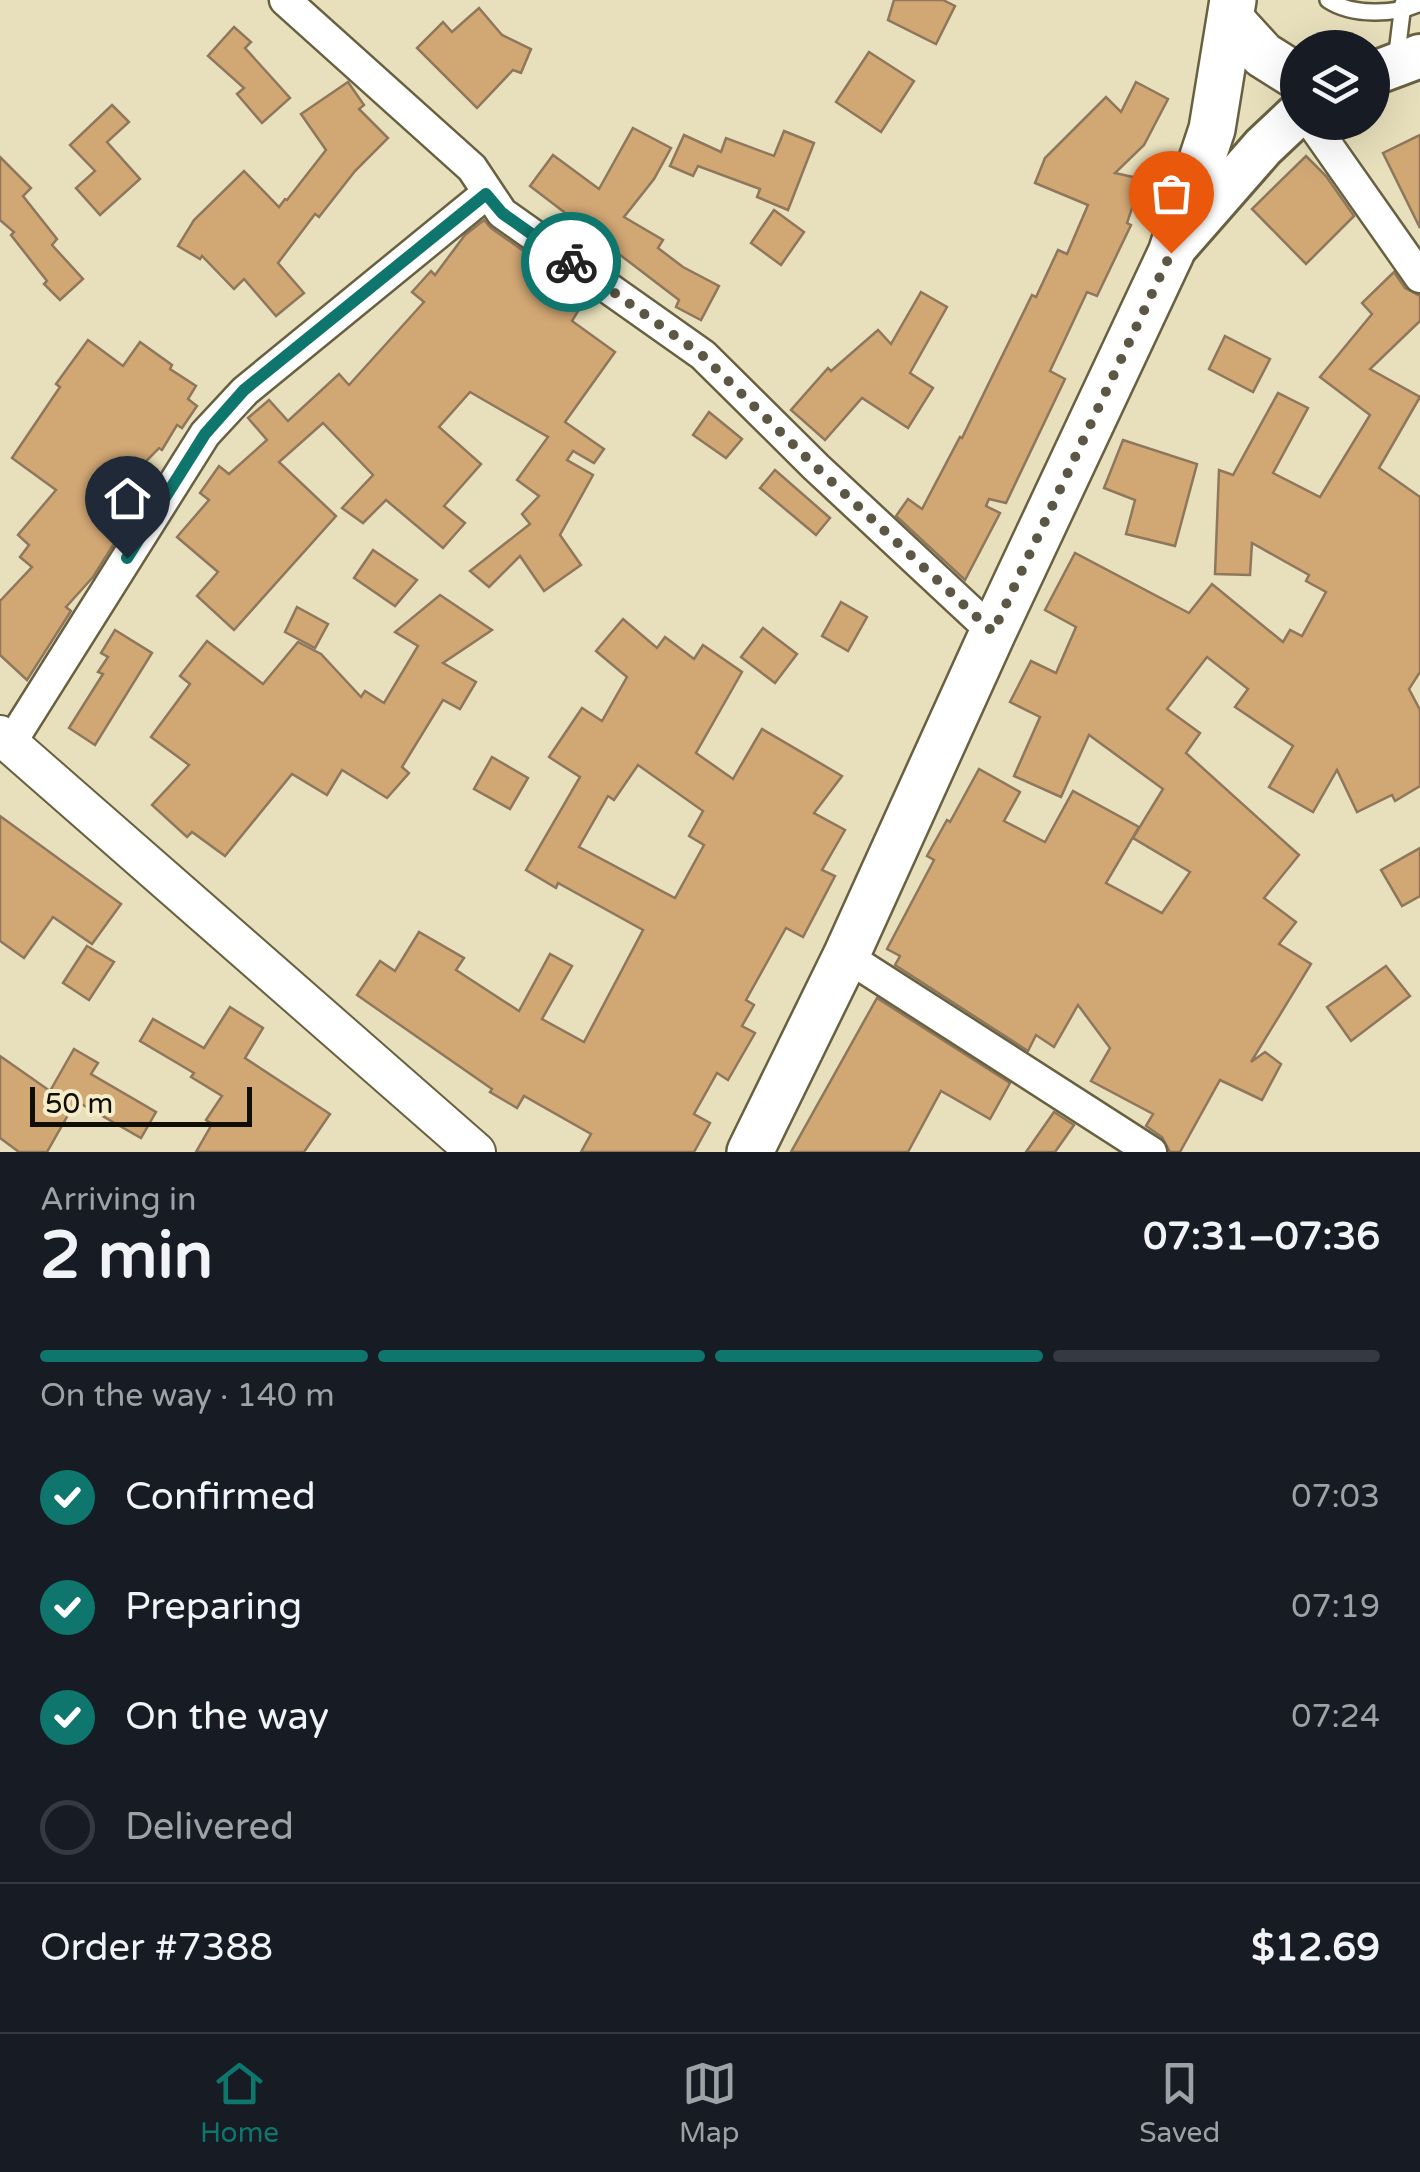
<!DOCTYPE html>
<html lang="en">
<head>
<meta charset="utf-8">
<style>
  body { margin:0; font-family:"Varela Round",sans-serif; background:#20242c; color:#f1f3f6; height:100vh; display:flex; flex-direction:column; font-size:38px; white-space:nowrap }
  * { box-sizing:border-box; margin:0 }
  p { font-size:32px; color:#9ea1a6 }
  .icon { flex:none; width:55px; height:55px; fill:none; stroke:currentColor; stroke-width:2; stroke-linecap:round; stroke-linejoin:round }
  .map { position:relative; height:1152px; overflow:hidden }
  .panel { display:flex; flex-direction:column; background:#171b24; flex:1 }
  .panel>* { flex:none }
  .fabs { position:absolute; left:1280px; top:30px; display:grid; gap:20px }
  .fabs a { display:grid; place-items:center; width:110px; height:110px; border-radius:50%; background:#171b24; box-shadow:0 10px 40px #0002; font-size:50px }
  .scale { position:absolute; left:30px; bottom:25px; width:222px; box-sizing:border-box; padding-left:10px; border:5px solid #100d03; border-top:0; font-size:28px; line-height:35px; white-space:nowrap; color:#100d03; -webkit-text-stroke:8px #f5edc9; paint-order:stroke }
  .pin { position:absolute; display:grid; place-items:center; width:85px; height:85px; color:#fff; margin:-102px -42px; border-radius:50% 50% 50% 0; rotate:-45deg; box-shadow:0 0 10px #0007 }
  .pin .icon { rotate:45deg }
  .courier { position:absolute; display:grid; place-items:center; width:100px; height:100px; margin:-50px; border:8px solid #0f766e; border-radius:50%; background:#fff; color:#222; box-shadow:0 2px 12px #0007 }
  .head em { font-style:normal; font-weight:700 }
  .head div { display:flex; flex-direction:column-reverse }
  .head { display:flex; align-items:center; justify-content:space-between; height:170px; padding:0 40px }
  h1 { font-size:65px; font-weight:700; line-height:75px }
  .bar { display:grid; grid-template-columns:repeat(4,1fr); gap:15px 10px; align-content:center; height:120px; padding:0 40px }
  .bar i { height:12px; border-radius:8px; background:#363941 }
  .bar .on { background:#0f766e }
  .bar p { grid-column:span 4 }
  .line { display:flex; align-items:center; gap:25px; padding:0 40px; border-top:2px solid #363941 }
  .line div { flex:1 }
  ol { padding:0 40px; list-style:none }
  li { display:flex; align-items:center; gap:30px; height:110px }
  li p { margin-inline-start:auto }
  li .icon { padding:10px; border-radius:50%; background:#0f766e; color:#fff; stroke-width:4 }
  li:last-child { color:#9ea1a6 }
  li i { width:55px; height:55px; border:5px solid #363941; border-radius:50% }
  .tabs { display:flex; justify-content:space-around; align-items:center; height:140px; border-top:2px solid #363941; background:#171b24; font-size:28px; color:#9ea1a6 }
  .tabs a { display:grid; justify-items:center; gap:5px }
  .tabs .on { color:#0f766e }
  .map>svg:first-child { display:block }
  .building { fill:#d1a774; stroke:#8e775c; stroke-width:2.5; fill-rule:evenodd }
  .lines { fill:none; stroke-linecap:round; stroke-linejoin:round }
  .service-casing { stroke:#686141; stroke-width:20 }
  .minor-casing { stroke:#686141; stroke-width:35 }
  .tertiary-casing { stroke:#686141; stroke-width:42 }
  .secondary-casing { stroke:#686141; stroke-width:48 }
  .primary-casing { stroke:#686141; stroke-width:50 }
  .service { stroke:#fff; stroke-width:15 }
  .minor { stroke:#fff; stroke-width:30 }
  .tertiary { stroke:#fff; stroke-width:38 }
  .secondary { stroke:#fff; stroke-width:42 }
  .primary { stroke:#fff; stroke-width:45 }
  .done { stroke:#5c5744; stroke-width:10; stroke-dasharray:0 18 }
  .route { stroke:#0f766e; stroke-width:12 }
</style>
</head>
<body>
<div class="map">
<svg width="1420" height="1152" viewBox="0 0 1420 1152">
  <rect width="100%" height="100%" fill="#e8e0bc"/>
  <g class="building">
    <polygon points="894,0 943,0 955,6 936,44 888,20"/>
    <polygon points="479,8 502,35 531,49 521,73 513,70 477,108 417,48 443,22 452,32"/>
    <polygon points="234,27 251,42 245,48 290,98 262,123 237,94 244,88 208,56"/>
    <polygon points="869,52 914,81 881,132 836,102"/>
    <polygon points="348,82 364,105 359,109 388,138 355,171 319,217 315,214 278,263 304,293 276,316 244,279 234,289 202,256 200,259 178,246 194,220 244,171 279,207 285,199 287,200 326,150 301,114"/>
    <polygon points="1136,82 1168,99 1144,145 1115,173 1142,179 1127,223 1131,225 1097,296 1087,292 1050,371 1065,379 1006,503 989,499 986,506 1000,513 965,580 896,516 908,499 922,509 960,437 962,438 1032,295 1036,297 1058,250 1067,254 1088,205 1035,183 1045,158 1106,97 1121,112"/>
    <polygon points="112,105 129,122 107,142 140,179 100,215 76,188 95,171 70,145"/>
    <polygon points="633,128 671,148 654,179 624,217 663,240 658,248 683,267 719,286 701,320 676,307 679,300 530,186 553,155 599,189"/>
    <polygon points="784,131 814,143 788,210 757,197 760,189 698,166 693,176 670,166 684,135 721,152 726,138 774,156"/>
    <polygon points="1420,135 1420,228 1383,153"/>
    <polygon points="1306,156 1326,176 1354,216 1306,264 1252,209"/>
    <polygon points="0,157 31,188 23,196 57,239 52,245 83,279 60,300 44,284 47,281 11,235 14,232 0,220"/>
    <polygon points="774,210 804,232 781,265 751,243"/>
    <polygon points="484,220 491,228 587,296 572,321 615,352 565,422 604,449 594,463 573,451 567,460 593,475 560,535 581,565 544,591 520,556 489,587 470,571 530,524 522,514 539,496 517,480 548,437 470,392 439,427 481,464 444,506 465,523 443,548 386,500 363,523 342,508 373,475 323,423 279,462 336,516 234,630 197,596 218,572 177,537 209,500 200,493 219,466 229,474 267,440 248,418 269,400 288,421 339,374 349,385 424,302 412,292 431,271 435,275 465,235"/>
    <polygon points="1394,272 1405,288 1420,296 1420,321 1370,369 1420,397 1379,468 1420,497 1420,672 1409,689 1420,710 1420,786 1395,801 1392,795 1357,812 1337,770 1313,812 1269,787 1293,746 1235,707 1248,689 1207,657 1167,709 1200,733 1186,753 1299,855 1264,898 1296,922 1279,944 1311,964 1251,1062 1265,1052 1281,1064 1262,1100 1220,1080 1180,1152 1170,1152 1162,1137 1146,1126 1153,1114 1091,1081 1110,1048 1078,1005 1054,1047 1036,1035 1028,1051 895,965 900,956 887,949 934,860 927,856 947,820 950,822 979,769 1020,792 1004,821 1045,842 1073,791 1139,827 1106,883 1162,913 1190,872 1133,838 1163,789 1089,735 1061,797 1014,776 1040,717 1010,702 1031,661 1056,673 1076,627 1045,610 1075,553 1189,613 1212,584 1283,642 1290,630 1302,636 1326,592 1306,581 1309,575 1252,543 1250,575 1215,574 1219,470 1233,475 1278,393 1308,408 1273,473 1320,497 1370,415 1320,377 1372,314 1362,303"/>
    <polygon points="921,292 947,307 910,373 933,388 908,428 862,398 825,440 791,410 828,368 831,371 878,330 891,344"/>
    <polygon points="1225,336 1270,359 1253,392 1209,369"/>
    <polygon points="88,340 123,366 140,342 172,365 170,369 196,386 188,399 197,406 182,428 177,425 162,450 159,448 103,505 127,523 93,577 66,607 71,611 27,680 0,655 0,601 32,567 20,557 29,545 18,535 56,490 12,458 60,387 56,384"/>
    <polygon points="709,412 742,439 726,458 693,435"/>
    <polygon points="1123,440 1197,464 1175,546 1126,534 1135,500 1104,488"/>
    <polygon points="775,470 830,518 816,535 760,488"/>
    <polygon points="373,550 417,580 395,606 354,578"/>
    <polygon points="440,595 492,630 443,663 476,682 460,709 443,700 402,767 409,773 387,798 342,770 327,795 292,774 225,856 192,832 187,837 152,805 189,765 151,737 190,684 180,676 207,641 263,684 298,642 321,654 361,697 365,691 384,703 418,646 395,632"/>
    <polygon points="841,602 867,617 848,651 822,636"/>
    <polygon points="297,607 328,624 315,648 285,632"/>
    <path d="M623 619 657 648 665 637 694 659 703 645 742 672 696 753 733 779 762 729 842 776 814 813 845 830 822 870 835 876 803 937 786 928 746 1000 754 1005 742 1026 755 1033 728 1080 717 1073 694 1114 710 1123 694 1152H581L591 1134 524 1096 517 1108 490 1092 492 1089 357 995 380 961 395 971 419 932 464 958 456 970 519 1011 550 954 572 966 542 1019 584 1042 643 930 558 883 556 888 526 870 580 777 549 757 582 708 602 721 627 677 596 651ZM638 765 703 811 689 836 704 845 675 898 579 847 608 796 614 800Z"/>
    <polygon points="763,628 797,654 775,683 741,657"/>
    <polygon points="115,630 152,653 95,745 69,728 103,674 98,672 108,657 101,653"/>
    <polygon points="492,757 528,778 510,809 474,789"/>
    <polygon points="0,816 121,904 92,944 53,917 24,958 0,941"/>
    <polygon points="1420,848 1420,896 1402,906 1381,870"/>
    <polygon points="87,946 114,962 89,1000 63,983"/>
    <polygon points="1386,966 1410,996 1351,1041 1327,1007"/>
    <polygon points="877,998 1010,1083 990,1119 941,1091 908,1152 791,1152"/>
    <polygon points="230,1007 263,1028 245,1058 330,1114 304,1152 196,1152 212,1124 206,1120 222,1096 191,1077 194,1073 140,1041 153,1019 204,1048"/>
    <polygon points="74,1049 98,1063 91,1074 156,1112 141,1138 76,1101 47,1152 19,1152 0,1138 0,1056 50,1091"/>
    <polygon points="1054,1112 1074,1125 1055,1152 1026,1152"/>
  </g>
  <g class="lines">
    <defs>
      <g id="service">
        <path d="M1328 0C1352 16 1395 15 1420 3"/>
        <polyline points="1396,61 1403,4"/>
      </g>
      <g id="minor">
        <polyline points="285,0 472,168 502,213 703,355 816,467 993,632"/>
        <polyline points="1311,122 1420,277"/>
        <polyline points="10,744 205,434 245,391 486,194"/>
        <polyline points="846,956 1151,1152"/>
      </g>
      <polyline id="tertiary" points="0,735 476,1152"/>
      <g id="secondary">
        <polyline points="1372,74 1420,56"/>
        <polyline points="1171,252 1263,147 1298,114"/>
      </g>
      <g id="primary">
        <polyline points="1231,20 1263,55 1298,77"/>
        <polyline points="750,1152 846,956 993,632 1171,253 1212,129 1233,0"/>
      </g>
    </defs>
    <use href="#service" class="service-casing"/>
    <use href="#minor" class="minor-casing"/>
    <use href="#tertiary" class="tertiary-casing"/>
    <use href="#secondary" class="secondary-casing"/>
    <use href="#primary" class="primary-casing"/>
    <use href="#service" class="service"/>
    <use href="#minor" class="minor"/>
    <use href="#tertiary" class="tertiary"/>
    <use href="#secondary" class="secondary"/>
    <use href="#primary" class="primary"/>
  </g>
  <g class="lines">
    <polyline class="done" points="571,262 702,355 816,467 993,632 1171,253"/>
    <polyline class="route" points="127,558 205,434 244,390 486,194 502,213 571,262"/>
  </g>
</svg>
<div class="fabs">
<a><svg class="icon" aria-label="layers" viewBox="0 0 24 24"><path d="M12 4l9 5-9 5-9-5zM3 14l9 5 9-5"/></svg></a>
</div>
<div class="scale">50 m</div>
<div class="pin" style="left:1171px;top:253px;background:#ea580c"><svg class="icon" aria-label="bag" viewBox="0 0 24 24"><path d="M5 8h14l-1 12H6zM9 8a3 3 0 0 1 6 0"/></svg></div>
<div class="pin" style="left:127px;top:558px;background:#1f2937"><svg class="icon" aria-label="home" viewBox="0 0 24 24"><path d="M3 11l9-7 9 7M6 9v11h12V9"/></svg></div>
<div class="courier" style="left:571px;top:262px"><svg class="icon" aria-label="bike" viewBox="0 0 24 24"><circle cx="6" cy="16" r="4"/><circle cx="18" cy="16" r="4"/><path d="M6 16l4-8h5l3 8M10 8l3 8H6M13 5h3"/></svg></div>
</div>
<section class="panel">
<div class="head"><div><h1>2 min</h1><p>Arriving in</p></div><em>07:31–07:36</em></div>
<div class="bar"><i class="on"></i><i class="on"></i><i class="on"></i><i></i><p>On the way · 140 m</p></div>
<ol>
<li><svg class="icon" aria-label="check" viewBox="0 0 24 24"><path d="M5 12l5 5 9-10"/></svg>Confirmed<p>07:03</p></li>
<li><svg class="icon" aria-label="check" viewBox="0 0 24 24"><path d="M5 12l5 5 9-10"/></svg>Preparing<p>07:19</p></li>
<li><svg class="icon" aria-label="check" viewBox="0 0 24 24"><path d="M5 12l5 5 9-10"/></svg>On the way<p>07:24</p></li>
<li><i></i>Delivered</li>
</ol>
<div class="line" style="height:130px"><div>Order #7388</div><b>$12.69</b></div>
</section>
<nav class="tabs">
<a class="on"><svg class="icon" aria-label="home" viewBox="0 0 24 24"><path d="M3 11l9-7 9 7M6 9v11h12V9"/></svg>Home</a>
<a><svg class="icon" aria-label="map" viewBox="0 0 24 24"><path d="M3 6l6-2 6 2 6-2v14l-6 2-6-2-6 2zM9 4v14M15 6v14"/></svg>Map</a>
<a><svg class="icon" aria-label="saved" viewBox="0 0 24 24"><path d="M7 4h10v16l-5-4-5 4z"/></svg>Saved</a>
</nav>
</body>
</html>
